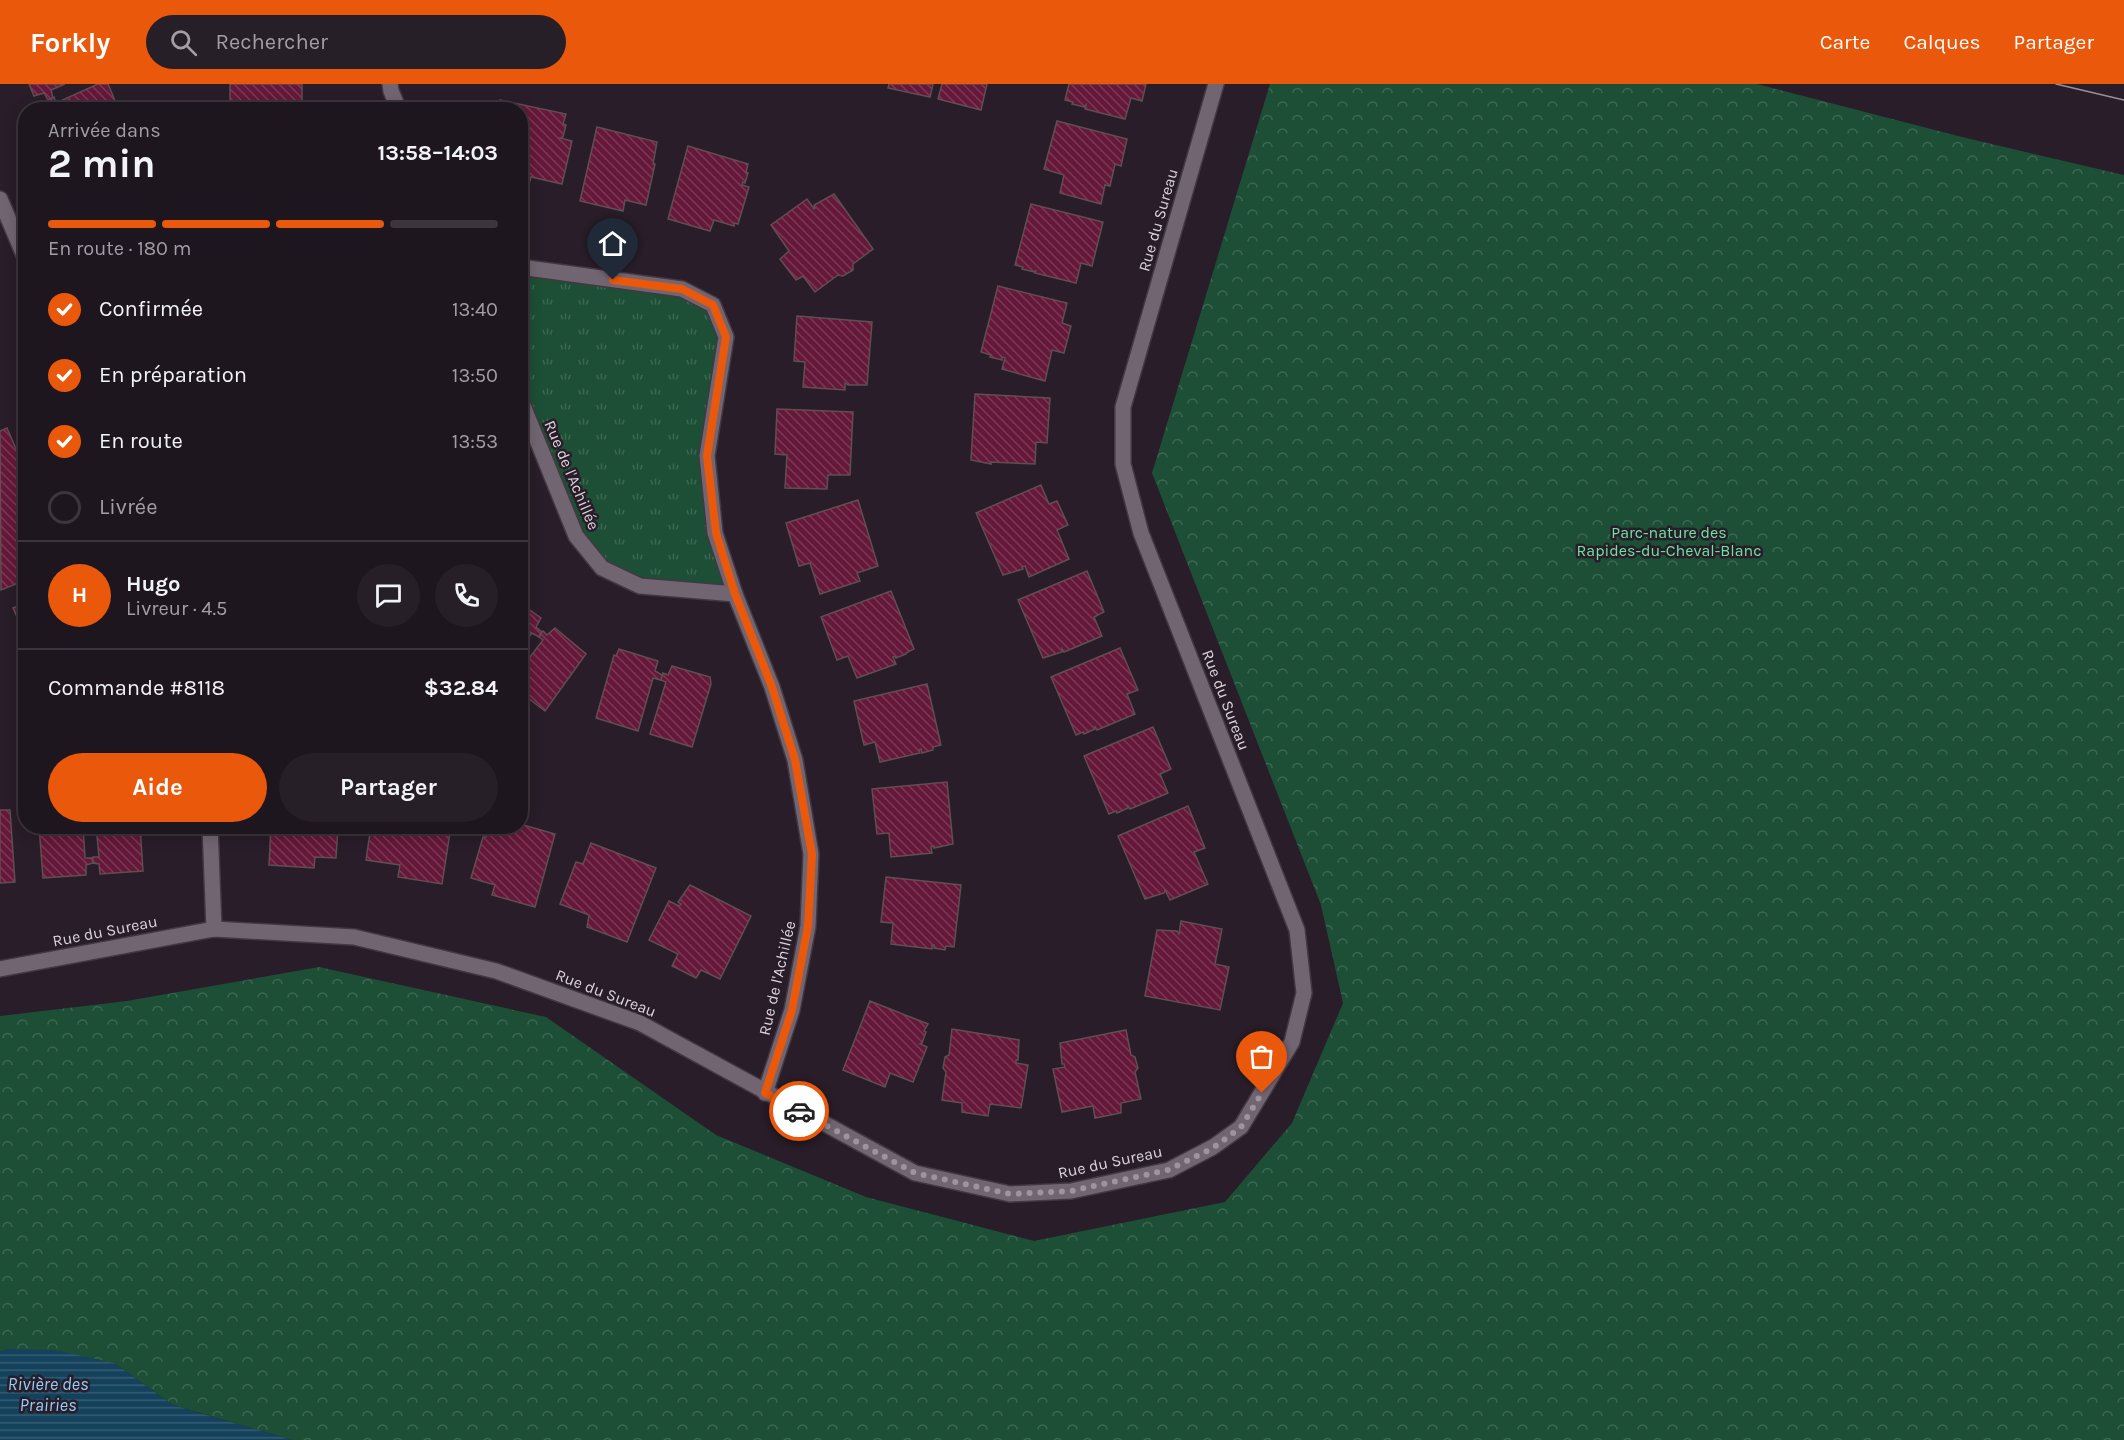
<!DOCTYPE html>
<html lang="fr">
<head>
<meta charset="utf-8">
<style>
  body { margin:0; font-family:Karla,sans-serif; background:#261f27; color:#f1f3f6; height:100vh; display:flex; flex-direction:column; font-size:22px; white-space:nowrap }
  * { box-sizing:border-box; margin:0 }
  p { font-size:20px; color:#a19fa4 }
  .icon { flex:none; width:33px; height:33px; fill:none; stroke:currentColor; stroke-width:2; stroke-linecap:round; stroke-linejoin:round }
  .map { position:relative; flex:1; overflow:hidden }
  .sheet { position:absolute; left:18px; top:18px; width:510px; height:732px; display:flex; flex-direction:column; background:#1e161e; border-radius:24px; box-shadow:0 3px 15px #0003,0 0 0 2px #3c353c }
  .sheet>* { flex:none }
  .pin { position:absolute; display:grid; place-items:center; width:51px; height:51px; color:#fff; margin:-62px -26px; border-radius:50% 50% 50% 0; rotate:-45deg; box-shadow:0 0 6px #0007 }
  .pin .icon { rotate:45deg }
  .courier { position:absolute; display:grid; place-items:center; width:60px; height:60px; margin:-30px; border:4px solid #ea580c; border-radius:50%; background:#fff; color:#222; box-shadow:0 2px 8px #0007 }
  .head em { font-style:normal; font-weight:700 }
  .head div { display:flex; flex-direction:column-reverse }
  .head { display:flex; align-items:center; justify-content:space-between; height:102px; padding:0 30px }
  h1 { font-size:39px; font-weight:700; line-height:45px }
  .bar { display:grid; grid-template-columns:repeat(4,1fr); gap:9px 6px; align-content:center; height:72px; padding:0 30px }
  .bar i { height:8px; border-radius:4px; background:#3c353c }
  .bar .on { background:#ea580c }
  .bar p { grid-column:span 4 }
  .line { display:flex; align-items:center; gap:15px; padding:0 30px; border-top:2px solid #3c353c }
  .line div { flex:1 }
  .round { display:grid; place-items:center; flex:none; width:63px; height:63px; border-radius:32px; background:#261f27 }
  ol { padding:0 30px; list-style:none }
  li { display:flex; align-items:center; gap:18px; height:66px }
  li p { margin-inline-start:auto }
  li .icon { padding:6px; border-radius:50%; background:#ea580c; color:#fff; stroke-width:4 }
  li:last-child { color:#a19fa4 }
  li i { width:33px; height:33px; border:3px solid #3c353c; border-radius:50% }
  .action { display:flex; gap:12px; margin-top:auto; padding:12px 30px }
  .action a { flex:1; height:69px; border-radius:36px; background:#ea580c; color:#fff; font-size:24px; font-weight:700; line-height:69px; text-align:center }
  .action a+a { background:#261f27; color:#f1f3f6 }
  header { display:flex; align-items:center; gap:36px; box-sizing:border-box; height:84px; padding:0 30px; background:#ea580c; color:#fff }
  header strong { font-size:28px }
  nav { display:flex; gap:33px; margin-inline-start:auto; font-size:21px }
  .search { width:420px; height:54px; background:#261f27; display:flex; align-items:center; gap:15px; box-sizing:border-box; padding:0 21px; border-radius:33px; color:#a19fa4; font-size:22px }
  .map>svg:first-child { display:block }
  .grass { fill:url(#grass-tufts) }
  .forest { fill:url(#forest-crowns) }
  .water { fill:url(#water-rules) }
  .building { fill:url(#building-back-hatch); stroke:#604e53; stroke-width:1.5 }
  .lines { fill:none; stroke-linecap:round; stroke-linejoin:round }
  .street-casing { stroke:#423842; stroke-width:18 }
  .street { stroke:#726572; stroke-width:15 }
  .tram { stroke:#9a919a; stroke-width:1.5 }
  .done { stroke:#9d949d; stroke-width:6; stroke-dasharray:0 10.8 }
  .route { stroke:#ea580c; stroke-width:8 }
  .labels { text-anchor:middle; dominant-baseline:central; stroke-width:5; stroke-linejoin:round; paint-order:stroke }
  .street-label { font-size:16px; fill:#dcd4dc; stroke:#281d28 }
  .park-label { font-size:16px; fill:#6de4a4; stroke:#281d28 }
  .water-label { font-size:18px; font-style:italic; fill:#93cef9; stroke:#281d28 }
</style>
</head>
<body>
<header>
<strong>Forkly</strong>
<div class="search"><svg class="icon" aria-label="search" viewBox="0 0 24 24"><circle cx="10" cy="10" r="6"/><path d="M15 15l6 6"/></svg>Rechercher</div>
<nav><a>Carte</a><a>Calques</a><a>Partager</a></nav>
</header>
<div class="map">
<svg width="2124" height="1356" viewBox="0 0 2124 1356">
  <defs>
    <pattern id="grass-tufts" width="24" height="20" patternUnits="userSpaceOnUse" patternTransform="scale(1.5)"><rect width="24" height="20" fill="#1c4f35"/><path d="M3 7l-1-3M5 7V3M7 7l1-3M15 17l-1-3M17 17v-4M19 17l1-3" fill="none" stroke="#3c6752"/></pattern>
    <pattern id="forest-crowns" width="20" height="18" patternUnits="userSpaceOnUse" patternTransform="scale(1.5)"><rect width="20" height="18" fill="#1c4f35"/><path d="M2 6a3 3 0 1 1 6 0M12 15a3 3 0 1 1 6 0" fill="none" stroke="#3c6752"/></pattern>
    <pattern id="water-rules" width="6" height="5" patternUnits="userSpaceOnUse" patternTransform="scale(1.5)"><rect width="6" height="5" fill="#14415c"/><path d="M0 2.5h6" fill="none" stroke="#365c73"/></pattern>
    <pattern id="building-back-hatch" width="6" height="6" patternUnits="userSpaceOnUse" patternTransform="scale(1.5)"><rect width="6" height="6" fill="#651839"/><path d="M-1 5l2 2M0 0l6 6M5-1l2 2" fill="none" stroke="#7a3955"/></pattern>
  </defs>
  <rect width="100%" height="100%" fill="#281d28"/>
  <polygon class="grass" points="521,183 682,205 713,221 726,253 707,372 735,510 640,502 602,484 576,452 521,314"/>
  <polygon class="forest" points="1270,0 1757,0 1962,53 2124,91 2124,1356 292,1356 173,1321 114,1279 8,1265 0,1268 0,932 127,917 319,883 546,933 716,1051 866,1113 1034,1157 1225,1118 1292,1039 1343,919 1321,821 1152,389"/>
  <polygon class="water" points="8,1265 55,1266 114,1279 173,1321 292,1356 0,1356 0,1268"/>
  <g class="building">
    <polygon points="29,0 65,0 51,6 53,14 48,16 44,9 34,12"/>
    <polygon points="98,0 108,0 119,26 43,26 50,22 48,16 54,13 56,19"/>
    <rect x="230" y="0" width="72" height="26"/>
    <polygon points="889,0 933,0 930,13 888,4"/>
    <polygon points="942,0 987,0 981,26 938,15"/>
    <polygon points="1069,0 1146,0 1142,17 1131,14 1125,35 1085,25 1086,21 1084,23 1072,20 1073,18 1065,16"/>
    <polygon points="500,16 566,30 563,40 566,41 563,53 560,54 572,57 562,100 531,93 528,104 520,103 520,26 497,26"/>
    <polygon points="1057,37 1127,55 1121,82 1115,80 1110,102 1105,101 1101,120 1060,109 1064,91 1044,85"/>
    <polygon points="597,43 657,58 653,80 655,80 646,121 625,116 623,127 580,117"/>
    <polygon points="688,62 748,80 746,88 748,89 745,99 743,98 742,101 749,103 738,140 734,139 734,142 714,136 710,147 668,135"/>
    <polygon points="834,110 873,165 853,180 853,186 843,192 838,191 815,208 803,192 796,196 780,175 789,167 771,141 807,115 814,125 815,124 814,121"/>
    <polygon points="1031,120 1103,138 1092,182 1081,179 1076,199 1035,189 1036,186 1034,188 1022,185 1023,183 1015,181"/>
    <polygon points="998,202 1067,219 1062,239 1071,242 1064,269 1052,266 1045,297 1002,285 1005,274 1002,273 1002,276 990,273 991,271 981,268"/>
    <polygon points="797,232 872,238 867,301 848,301 845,299 845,306 803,303 805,278 794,277"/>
    <polygon points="975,310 1050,314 1047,359 1036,358 1035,380 991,378 991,380 971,376"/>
    <polygon points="777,325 853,328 850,391 828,391 827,405 785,404 787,371 775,370"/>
    <polygon points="7,344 26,388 26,496 1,506 0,347"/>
    <polygon points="1041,401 1049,420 1057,417 1068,441 1057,446 1069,475 1029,493 1025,482 1022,483 1023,485 1003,491 976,429"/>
    <polygon points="858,416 878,482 857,489 860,497 820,510 810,479 799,482 786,439"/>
    <polygon points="1087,487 1104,528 1094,533 1102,552 1064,568 1062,565 1062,568 1043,574 1018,516"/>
    <polygon points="891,507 914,565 906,569 906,570 896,574 895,572 893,573 896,580 857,594 848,572 837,576 821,533"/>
    <polygon points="26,519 26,553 13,524"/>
    <polygon points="520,519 541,534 536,543 542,548 539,553 532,549 520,564"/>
    <polygon points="555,544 586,570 545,627 520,608 520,586 543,556 539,553 543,547 547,551"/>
    <polygon points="1120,564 1138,606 1127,610 1135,630 1097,646 1095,642 1095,645 1084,650 1083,648 1076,651 1051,593"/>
    <polygon points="619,565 658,577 655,587 662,591 661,596 653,594 638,647 596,634 614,571 616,572"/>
    <polygon points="672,582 710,593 711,600 692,663 650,650 666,598 661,596 663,589 668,591"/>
    <polygon points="927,600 941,661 933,663 933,666 922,669 921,665 919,666 920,669 880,678 875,658 864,661 854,617"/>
    <polygon points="1153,643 1171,685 1160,690 1168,709 1130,725 1128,722 1128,724 1117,729 1116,727 1109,730 1084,672"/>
    <polygon points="947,698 953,760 934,764 934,762 931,763 932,769 891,773 889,749 877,750 872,705"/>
    <polygon points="1188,722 1205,764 1194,768 1208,800 1170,816 1165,806 1164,809 1145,815 1118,752"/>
    <polygon points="0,726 10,726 15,798 0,799"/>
    <polygon points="520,740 555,750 535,823 492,811 495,801 471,794 483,753 486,753 489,742 520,742"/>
    <polygon points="39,742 83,742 85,774 93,774 93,779 86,781 86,791 43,794"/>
    <polygon points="96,742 140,742 143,787 100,790 99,780 93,779 93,773 99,773"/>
    <polygon points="271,742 338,742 336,774 315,773 314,784 269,781"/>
    <polygon points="371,742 451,742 442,800 398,793 400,781 366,776"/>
    <polygon points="591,759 656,784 627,858 587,843 589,831 560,820 576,778 583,780"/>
    <polygon points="886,793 961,801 954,863 946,862 945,866 934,864 934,861 932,861 932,865 891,860 893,839 881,838"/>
    <polygon points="690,801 751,832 720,895 701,886 696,894 672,882 678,870 649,856 669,817 679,822 681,820 678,818"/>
    <polygon points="1181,837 1222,845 1215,880 1229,883 1220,926 1145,912 1157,846 1177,847 1179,850"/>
    <polygon points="870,917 928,940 924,947 926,948 922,959 920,960 927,963 913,998 890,989 885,1003 843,986"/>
    <polygon points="952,945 1019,956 1018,976 1016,976 1016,979 1028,981 1021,1024 990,1020 988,1032 962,1028 962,1019 942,1016 946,988 943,984 945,973 949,971"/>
    <polygon points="1126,946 1131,971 1135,973 1138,984 1135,988 1141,1015 1121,1019 1121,1029 1095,1034 1093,1022 1062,1028 1053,985 1065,983 1064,980 1062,980 1060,959"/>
  </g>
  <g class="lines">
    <defs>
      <g id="street">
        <polyline points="390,0 391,7 399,26"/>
        <polyline points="0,115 26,176"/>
        <polyline points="520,183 682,205 713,221 726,253 707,372 715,449 735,510 772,603 795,676 811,770 808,842 792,926 765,1009"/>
        <polyline points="520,314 576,452 602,484 640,502 735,510"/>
        <polyline points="210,742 214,845"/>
        <polyline points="0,885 214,845 354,853 496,887 640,939 915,1089 1010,1110 1071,1107 1169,1086 1213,1063 1241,1043 1292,958 1304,909 1297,846 1141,449 1123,380 1123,323 1216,0"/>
      </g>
    </defs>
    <use href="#street" class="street-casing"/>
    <use href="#street" class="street"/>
    <polyline class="tram" points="2056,0 2124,16"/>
  </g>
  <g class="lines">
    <polyline class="done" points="799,1027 915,1089 1010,1110 1071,1107 1168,1086 1213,1064 1241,1043 1262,1009"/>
    <polyline class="route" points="613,196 682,205 713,221 726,253 707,372 716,449 735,510 772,603 795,676 812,770 808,842 792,926 765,1009 799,1027"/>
  </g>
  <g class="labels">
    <g class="street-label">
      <text transform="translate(1158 136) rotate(-74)">Rue du Sureau</text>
      <text transform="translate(572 391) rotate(67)">Rue de l'Achillée</text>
      <text transform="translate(1226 616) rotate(69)">Rue du Sureau</text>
      <text transform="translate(105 847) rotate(-11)">Rue du Sureau</text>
      <text transform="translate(777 894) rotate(-77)">Rue de l'Achillée</text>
      <text transform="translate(606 909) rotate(21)">Rue du Sureau</text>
      <text transform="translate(1110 1078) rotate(-12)">Rue du Sureau</text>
    </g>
    <g class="park-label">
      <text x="1669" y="448">Parc-nature des<tspan x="1669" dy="18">Rapides-du-Cheval-Blanc</tspan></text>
    </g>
    <g class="water-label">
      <text x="48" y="1300">Rivière des<tspan x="48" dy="21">Prairies</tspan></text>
    </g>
  </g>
</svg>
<div class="pin" style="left:1262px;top:1009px;background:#ea580c"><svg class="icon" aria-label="bag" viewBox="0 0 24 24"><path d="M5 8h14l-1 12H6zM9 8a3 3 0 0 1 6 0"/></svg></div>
<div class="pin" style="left:613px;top:196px;background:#1f2937"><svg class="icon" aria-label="home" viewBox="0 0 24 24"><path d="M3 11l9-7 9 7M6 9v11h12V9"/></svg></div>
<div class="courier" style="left:799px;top:1027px"><svg class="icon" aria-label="car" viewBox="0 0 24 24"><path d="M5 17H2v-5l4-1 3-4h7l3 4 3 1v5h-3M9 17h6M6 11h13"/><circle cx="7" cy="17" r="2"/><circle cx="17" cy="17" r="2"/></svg></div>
<section class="sheet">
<div class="head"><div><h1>2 min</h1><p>Arrivée dans</p></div><em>13:58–14:03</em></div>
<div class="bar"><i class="on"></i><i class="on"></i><i class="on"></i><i></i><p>En route · 180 m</p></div>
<ol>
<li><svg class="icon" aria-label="check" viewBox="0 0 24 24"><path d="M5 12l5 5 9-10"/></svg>Confirmée<p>13:40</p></li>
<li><svg class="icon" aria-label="check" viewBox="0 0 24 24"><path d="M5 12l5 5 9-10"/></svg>En préparation<p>13:50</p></li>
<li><svg class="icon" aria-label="check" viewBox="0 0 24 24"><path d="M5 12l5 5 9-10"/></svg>En route<p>13:53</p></li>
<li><i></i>Livrée</li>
</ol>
<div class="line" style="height:108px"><b class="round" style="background:#ea580c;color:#fff">H</b><div><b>Hugo</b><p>Livreur · 4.5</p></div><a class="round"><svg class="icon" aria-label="chat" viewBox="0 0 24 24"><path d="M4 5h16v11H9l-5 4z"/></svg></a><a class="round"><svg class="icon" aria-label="phone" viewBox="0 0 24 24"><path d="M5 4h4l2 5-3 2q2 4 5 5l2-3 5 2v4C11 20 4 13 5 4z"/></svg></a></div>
<div class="line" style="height:78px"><div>Commande #8118</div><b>$32.84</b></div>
<div class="action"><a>Aide</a><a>Partager</a></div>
</section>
</div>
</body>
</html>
